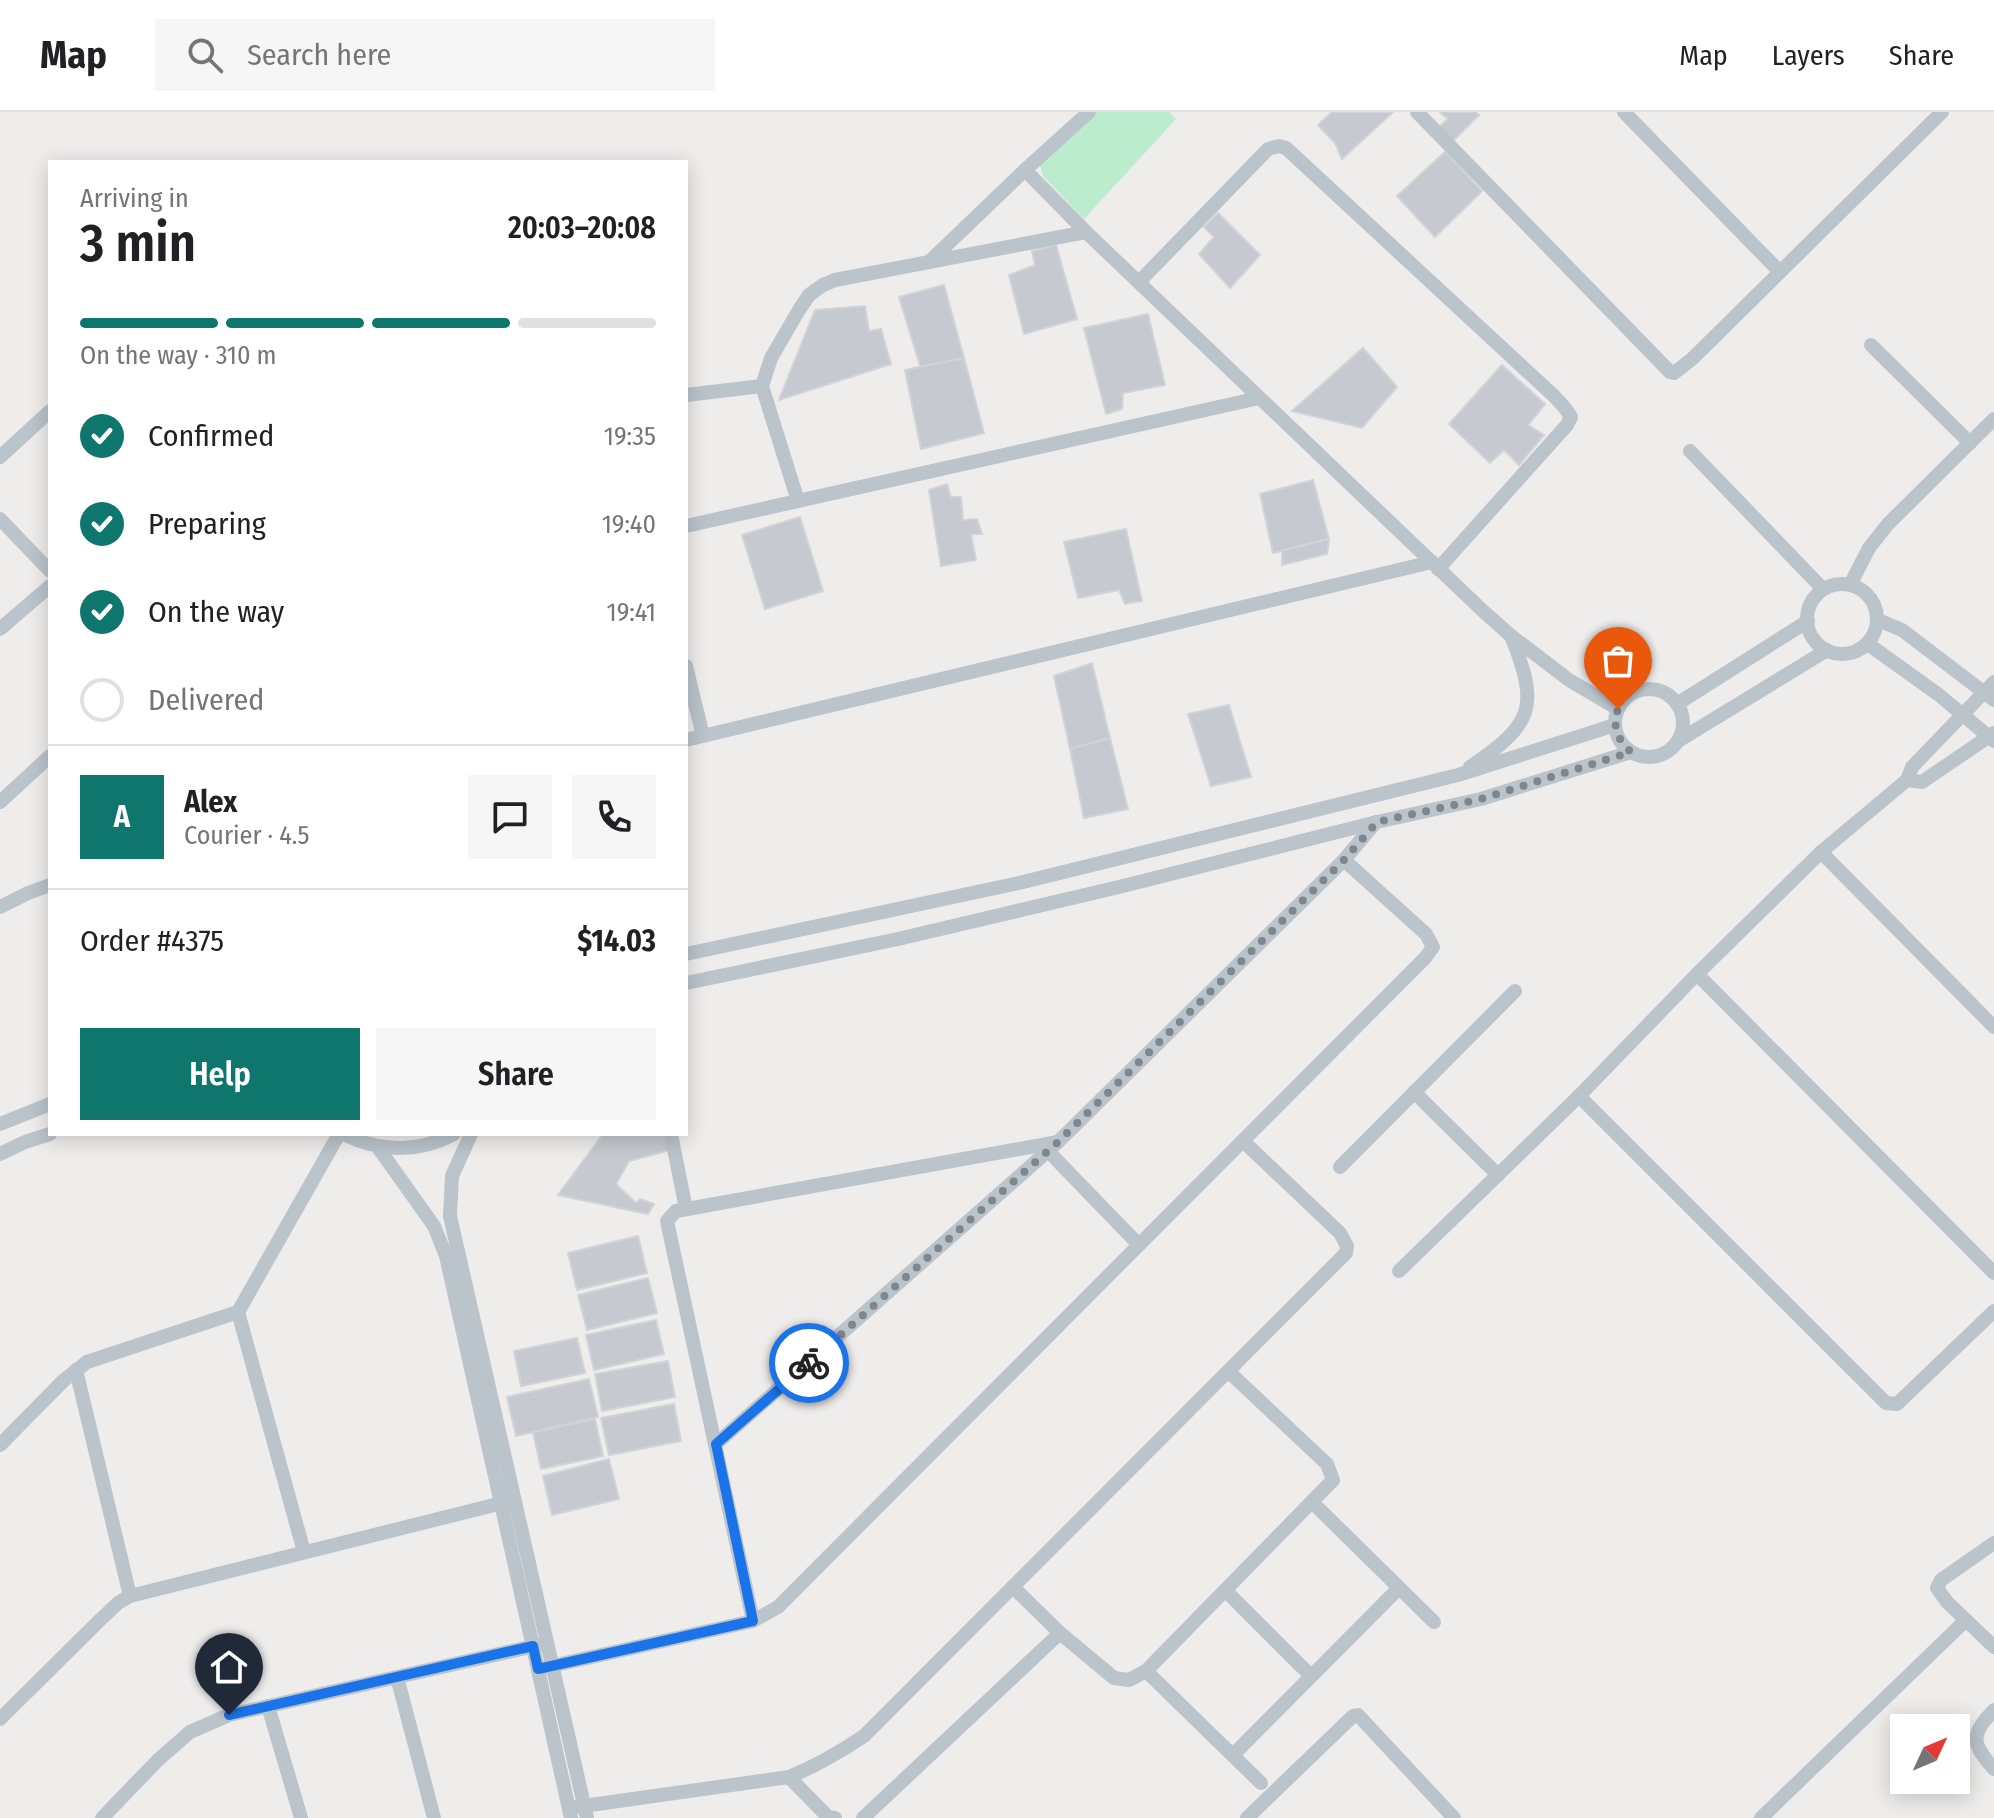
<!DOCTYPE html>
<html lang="en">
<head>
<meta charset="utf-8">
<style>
  body { margin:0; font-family:"Fira Sans Condensed",sans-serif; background:#f6f6f6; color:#202124; height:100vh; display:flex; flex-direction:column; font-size:30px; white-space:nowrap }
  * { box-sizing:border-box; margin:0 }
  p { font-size:26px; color:#757577 }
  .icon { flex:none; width:44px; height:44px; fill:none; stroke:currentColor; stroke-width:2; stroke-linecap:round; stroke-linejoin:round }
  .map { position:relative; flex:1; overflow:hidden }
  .panel { position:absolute; left:48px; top:48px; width:640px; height:976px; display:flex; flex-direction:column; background:#fff; border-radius:0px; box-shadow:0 4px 20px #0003 }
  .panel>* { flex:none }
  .needle { width:52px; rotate:46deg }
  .buttons { position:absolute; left:1890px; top:1602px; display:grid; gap:16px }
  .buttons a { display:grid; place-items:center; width:80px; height:80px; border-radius:0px; background:#fff; box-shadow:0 4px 20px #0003; font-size:40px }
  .pin { position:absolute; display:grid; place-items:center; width:68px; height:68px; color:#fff; margin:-82px -34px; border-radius:50% 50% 50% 0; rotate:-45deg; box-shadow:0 0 8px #0007 }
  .pin .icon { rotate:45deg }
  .courier { position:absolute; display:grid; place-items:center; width:80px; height:80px; margin:-40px; border:6px solid #1a73e8; border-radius:50%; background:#fff; color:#222; box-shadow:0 2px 10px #0007 }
  .headline em { font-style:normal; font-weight:600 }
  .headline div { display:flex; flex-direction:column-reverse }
  .headline { display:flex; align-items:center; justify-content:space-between; height:136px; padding:0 32px }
  h1 { font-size:52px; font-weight:600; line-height:60px }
  .bar { display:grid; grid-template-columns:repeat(4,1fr); gap:12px 8px; align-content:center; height:96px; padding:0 32px }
  .bar i { height:10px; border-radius:6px; background:#e0e0e0 }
  .bar .selected { background:#0f766e }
  .bar p { grid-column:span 4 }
  .line { display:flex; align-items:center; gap:20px; padding:0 32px; border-top:2px solid #e0e0e0 }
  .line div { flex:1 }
  .round { display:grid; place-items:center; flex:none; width:84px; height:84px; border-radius:0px; background:#f6f6f6 }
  ol { padding:0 32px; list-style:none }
  li { display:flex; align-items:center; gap:24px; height:88px }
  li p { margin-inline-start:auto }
  li .icon { padding:8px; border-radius:50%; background:#0f766e; color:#fff; stroke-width:4 }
  li:last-child { color:#757577 }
  li i { width:44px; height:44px; border:4px solid #e0e0e0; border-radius:50% }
  .button { display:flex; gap:16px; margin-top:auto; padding:16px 32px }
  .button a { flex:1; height:92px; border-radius:0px; background:#0f766e; color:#fff; font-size:32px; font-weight:600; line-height:92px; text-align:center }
  .button a+a { background:#f6f6f6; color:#202124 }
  header { display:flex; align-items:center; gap:48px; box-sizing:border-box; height:112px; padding:0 40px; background:#fff; border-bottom:2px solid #e0e0e0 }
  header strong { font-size:38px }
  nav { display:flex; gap:44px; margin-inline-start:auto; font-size:28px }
  .search { width:560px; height:72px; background:#f6f6f6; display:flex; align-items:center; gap:20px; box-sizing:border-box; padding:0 28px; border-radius:0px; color:#757577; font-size:30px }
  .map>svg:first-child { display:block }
  .green { fill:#bbecce }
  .building { fill:#c6c9cf; stroke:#d0d3d8; stroke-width:2 }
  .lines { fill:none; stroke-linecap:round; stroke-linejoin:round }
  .minor { stroke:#bbc4cb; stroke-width:14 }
  .done { stroke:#80878c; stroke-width:8; stroke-dasharray:0 14.4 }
  .route { stroke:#1a73e8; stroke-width:10 }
</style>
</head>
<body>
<header>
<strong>Map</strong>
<div class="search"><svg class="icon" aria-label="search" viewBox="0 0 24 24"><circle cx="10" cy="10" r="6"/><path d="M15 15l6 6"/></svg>Search here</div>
<nav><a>Map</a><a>Layers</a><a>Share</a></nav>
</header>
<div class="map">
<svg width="1994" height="1706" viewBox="0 0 1994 1706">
  <rect width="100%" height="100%" fill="#efecec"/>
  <polygon class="green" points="1097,0 1169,0 1176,7 1084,107 1043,64 1039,51"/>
  <g class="building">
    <polygon points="1332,0 1393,0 1342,47 1335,31 1318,13"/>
    <polygon points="1440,0 1475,0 1479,3 1453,29 1439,15 1448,7"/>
    <polygon points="1445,40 1482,79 1435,125 1397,84"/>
    <polygon points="1218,101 1260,143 1230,176 1199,142 1214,125 1204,115"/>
    <polygon points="1056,133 1077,207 1024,222 1009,163 1035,153 1032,139"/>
    <polygon points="944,173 964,246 921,257 899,185"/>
    <polygon points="865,194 869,219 881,217 891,252 779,288 815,198"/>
    <polygon points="1148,202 1165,273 1123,281 1122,297 1106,302 1084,216"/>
    <polygon points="1363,236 1397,275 1362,316 1292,299"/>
    <polygon points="964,246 984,321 921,337 905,258"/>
    <polygon points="1502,253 1545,292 1528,313 1544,323 1519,353 1504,338 1490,351 1449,312"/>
    <polygon points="1313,368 1329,427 1273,441 1260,382"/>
    <polygon points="947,372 951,385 961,385 963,408 977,407 982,422 971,422 976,448 941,454 929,378"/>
    <polygon points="800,405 823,479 765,497 742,423"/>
    <polygon points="1126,417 1142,489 1125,492 1119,478 1078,486 1064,430"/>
    <polygon points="1329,427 1327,442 1282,453 1282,439"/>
    <polygon points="1092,551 1110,626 1070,637 1054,564"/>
    <polygon points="1229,593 1251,665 1211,674 1188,602"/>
    <polygon points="1110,626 1128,697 1084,706 1070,637"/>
    <polygon points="603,1022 666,1022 670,1038 629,1049 616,1072 636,1091 640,1087 654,1092 648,1102 558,1083"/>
    <polygon points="638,1124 647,1161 577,1178 568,1141"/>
    <polygon points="648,1166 657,1201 587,1218 578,1183"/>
    <polygon points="656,1208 664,1242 594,1258 586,1223"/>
    <polygon points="577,1226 585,1261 521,1274 514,1239"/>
    <polygon points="668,1249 675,1285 602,1299 595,1262"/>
    <polygon points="589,1267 598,1305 516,1324 507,1285"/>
    <polygon points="674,1292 681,1329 609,1343 601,1306"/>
    <polygon points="595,1307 603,1344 541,1357 533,1320"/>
    <polygon points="609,1347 619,1387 552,1403 543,1364"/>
  </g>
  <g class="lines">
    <g class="minor">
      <polyline points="1417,0 1670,260 1674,261 1692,247 1942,0"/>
      <polyline points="1624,0 1780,160"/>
      <polyline points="1025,58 1086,120 1483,499 1510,523 1569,568 1618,597"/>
      <polyline points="929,150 1025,58 1089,0"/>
      <polyline points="1139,170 1268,37 1279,34 1286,36 1554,284 1565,296 1571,305 1567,313 1438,457"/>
      <polyline points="1871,233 1970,331"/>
      <polyline points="686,283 762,274"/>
      <polyline points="1690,339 1823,477"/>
      <polyline points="0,345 50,299"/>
      <polyline points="798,389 762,274 771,246 799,198 809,183 823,173 835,168 1086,120"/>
      <polyline points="0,407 50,459"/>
      <polyline points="686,414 1259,286"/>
      <circle cx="1842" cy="507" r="35"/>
      <polyline points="1850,473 1869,436 1888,412 1994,307"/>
      <polyline points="1878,508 1902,518 1994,588"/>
      <polyline points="0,517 50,474"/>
      <polyline points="1868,532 1939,583 1994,629"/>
      <polyline points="686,554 703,624"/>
      <circle cx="1649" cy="611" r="34"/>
      <polyline points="1677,592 1808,509"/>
      <polyline points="686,628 1432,450"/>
      <polyline points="1678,629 1827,538"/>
      <path d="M1470 655C1533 612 1540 596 1511 524"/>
      <polyline points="1907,668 1922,670 1994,621"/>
      <polyline points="0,690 50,644"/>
      <polyline points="1821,740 1994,915"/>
      <polyline points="0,795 28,781 50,773"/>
      <polyline points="686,842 1019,771 1458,663 1615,613"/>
      <polyline points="1697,862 1994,1161"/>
      <polyline points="686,871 898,827 1123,774 1377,710 1481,687 1631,640"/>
      <polyline points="1414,980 1498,1063"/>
      <polyline points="1579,984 1886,1291 1897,1292 1994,1199"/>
      <polyline points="0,1012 50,992"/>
      <path d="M343 1022C380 1040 418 1041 454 1022"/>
      <polyline points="471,1022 452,1064 450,1104 587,1706"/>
      <polyline points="671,1022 686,1097"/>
      <polyline points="377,1034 434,1114 446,1144 571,1706"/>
      <polyline points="1048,1039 1139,1133"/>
      <polyline points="0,1042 25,1030 50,1022"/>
      <polyline points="1340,1055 1515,879"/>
      <polyline points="1399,1159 1579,984 1697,862 1821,740 1907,668 1912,655 1994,570"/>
      <polyline points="238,1200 304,1440"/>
      <polyline points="76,1258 130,1484"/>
      <polyline points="716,1332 1058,1030 1344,748 1376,710"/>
      <polyline points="0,1333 63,1269 87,1250 238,1200 339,1022"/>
      <polyline points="1313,1391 1434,1510"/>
      <polyline points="1994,1431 1941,1468 1937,1476 1947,1490 1994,1535"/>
      <polyline points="1013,1475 1060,1521 1114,1566 1129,1568 1146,1559 1333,1368 1327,1352 1229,1260"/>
      <polyline points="1225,1478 1311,1564"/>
      <polyline points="753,1509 667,1109 676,1099 1058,1030"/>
      <polyline points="538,1557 753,1509 778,1495 1425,846 1433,835 1426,822 1344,748"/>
      <polyline points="1146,1559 1261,1671"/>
      <polyline points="397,1565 434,1706"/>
      <polyline points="268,1594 301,1706"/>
      <path d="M1994 1598C1970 1623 1971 1631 1994 1657"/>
      <polyline points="0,1607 101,1507 118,1491 130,1484 510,1389"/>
      <polyline points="1233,1643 1399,1476"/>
      <polyline points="789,1665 828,1705 835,1706"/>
      <path d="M569 1696 789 1665C816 1654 840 1640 864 1624L1346 1141 1347 1134 1340 1121 1243 1029"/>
      <polyline points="102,1706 158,1648 190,1620 229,1603 539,1533"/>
      <polyline points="863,1706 1060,1521"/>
      <polyline points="1247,1706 1353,1604 1358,1603 1454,1706"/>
      <polyline points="1761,1706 1966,1508"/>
    </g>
  </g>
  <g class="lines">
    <path class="done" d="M809 1251 1058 1030 1344 748 1377 710 1481 687 1631 640C1617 627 1612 615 1618 597"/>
    <polyline class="route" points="229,1603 533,1534 538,1557 753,1509 716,1332 809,1251"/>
  </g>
</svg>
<div class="buttons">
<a><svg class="needle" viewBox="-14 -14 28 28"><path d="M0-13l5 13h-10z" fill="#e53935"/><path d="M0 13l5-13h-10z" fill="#757577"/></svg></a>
</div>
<div class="pin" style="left:1618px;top:597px;background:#ea580c"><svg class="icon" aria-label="bag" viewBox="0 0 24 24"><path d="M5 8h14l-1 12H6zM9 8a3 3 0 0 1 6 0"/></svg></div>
<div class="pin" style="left:229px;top:1603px;background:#1f2937"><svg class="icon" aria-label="home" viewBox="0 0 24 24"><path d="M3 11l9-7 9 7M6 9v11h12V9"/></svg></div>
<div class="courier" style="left:809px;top:1251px"><svg class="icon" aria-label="bike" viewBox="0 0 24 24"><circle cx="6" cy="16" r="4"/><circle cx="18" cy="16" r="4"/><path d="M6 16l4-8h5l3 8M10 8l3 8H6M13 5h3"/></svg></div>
<section class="panel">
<div class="headline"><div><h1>3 min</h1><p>Arriving in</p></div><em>20:03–20:08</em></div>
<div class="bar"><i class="selected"></i><i class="selected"></i><i class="selected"></i><i></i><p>On the way · 310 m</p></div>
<ol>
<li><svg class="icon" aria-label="check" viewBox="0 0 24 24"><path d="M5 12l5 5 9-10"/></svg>Confirmed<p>19:35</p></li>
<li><svg class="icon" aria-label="check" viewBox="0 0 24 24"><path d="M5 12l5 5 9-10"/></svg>Preparing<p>19:40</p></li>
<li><svg class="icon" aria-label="check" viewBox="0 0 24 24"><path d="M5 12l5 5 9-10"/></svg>On the way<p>19:41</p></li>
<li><i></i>Delivered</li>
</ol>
<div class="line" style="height:144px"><b class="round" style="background:#0f766e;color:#fff">A</b><div><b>Alex</b><p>Courier · 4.5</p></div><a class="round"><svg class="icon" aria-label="chat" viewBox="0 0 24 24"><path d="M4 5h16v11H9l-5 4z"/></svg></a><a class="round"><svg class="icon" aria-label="phone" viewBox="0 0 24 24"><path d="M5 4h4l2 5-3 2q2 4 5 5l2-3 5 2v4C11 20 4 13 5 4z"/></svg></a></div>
<div class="line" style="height:104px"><div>Order #4375</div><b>$14.03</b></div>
<div class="button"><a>Help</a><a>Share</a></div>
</section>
</div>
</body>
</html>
